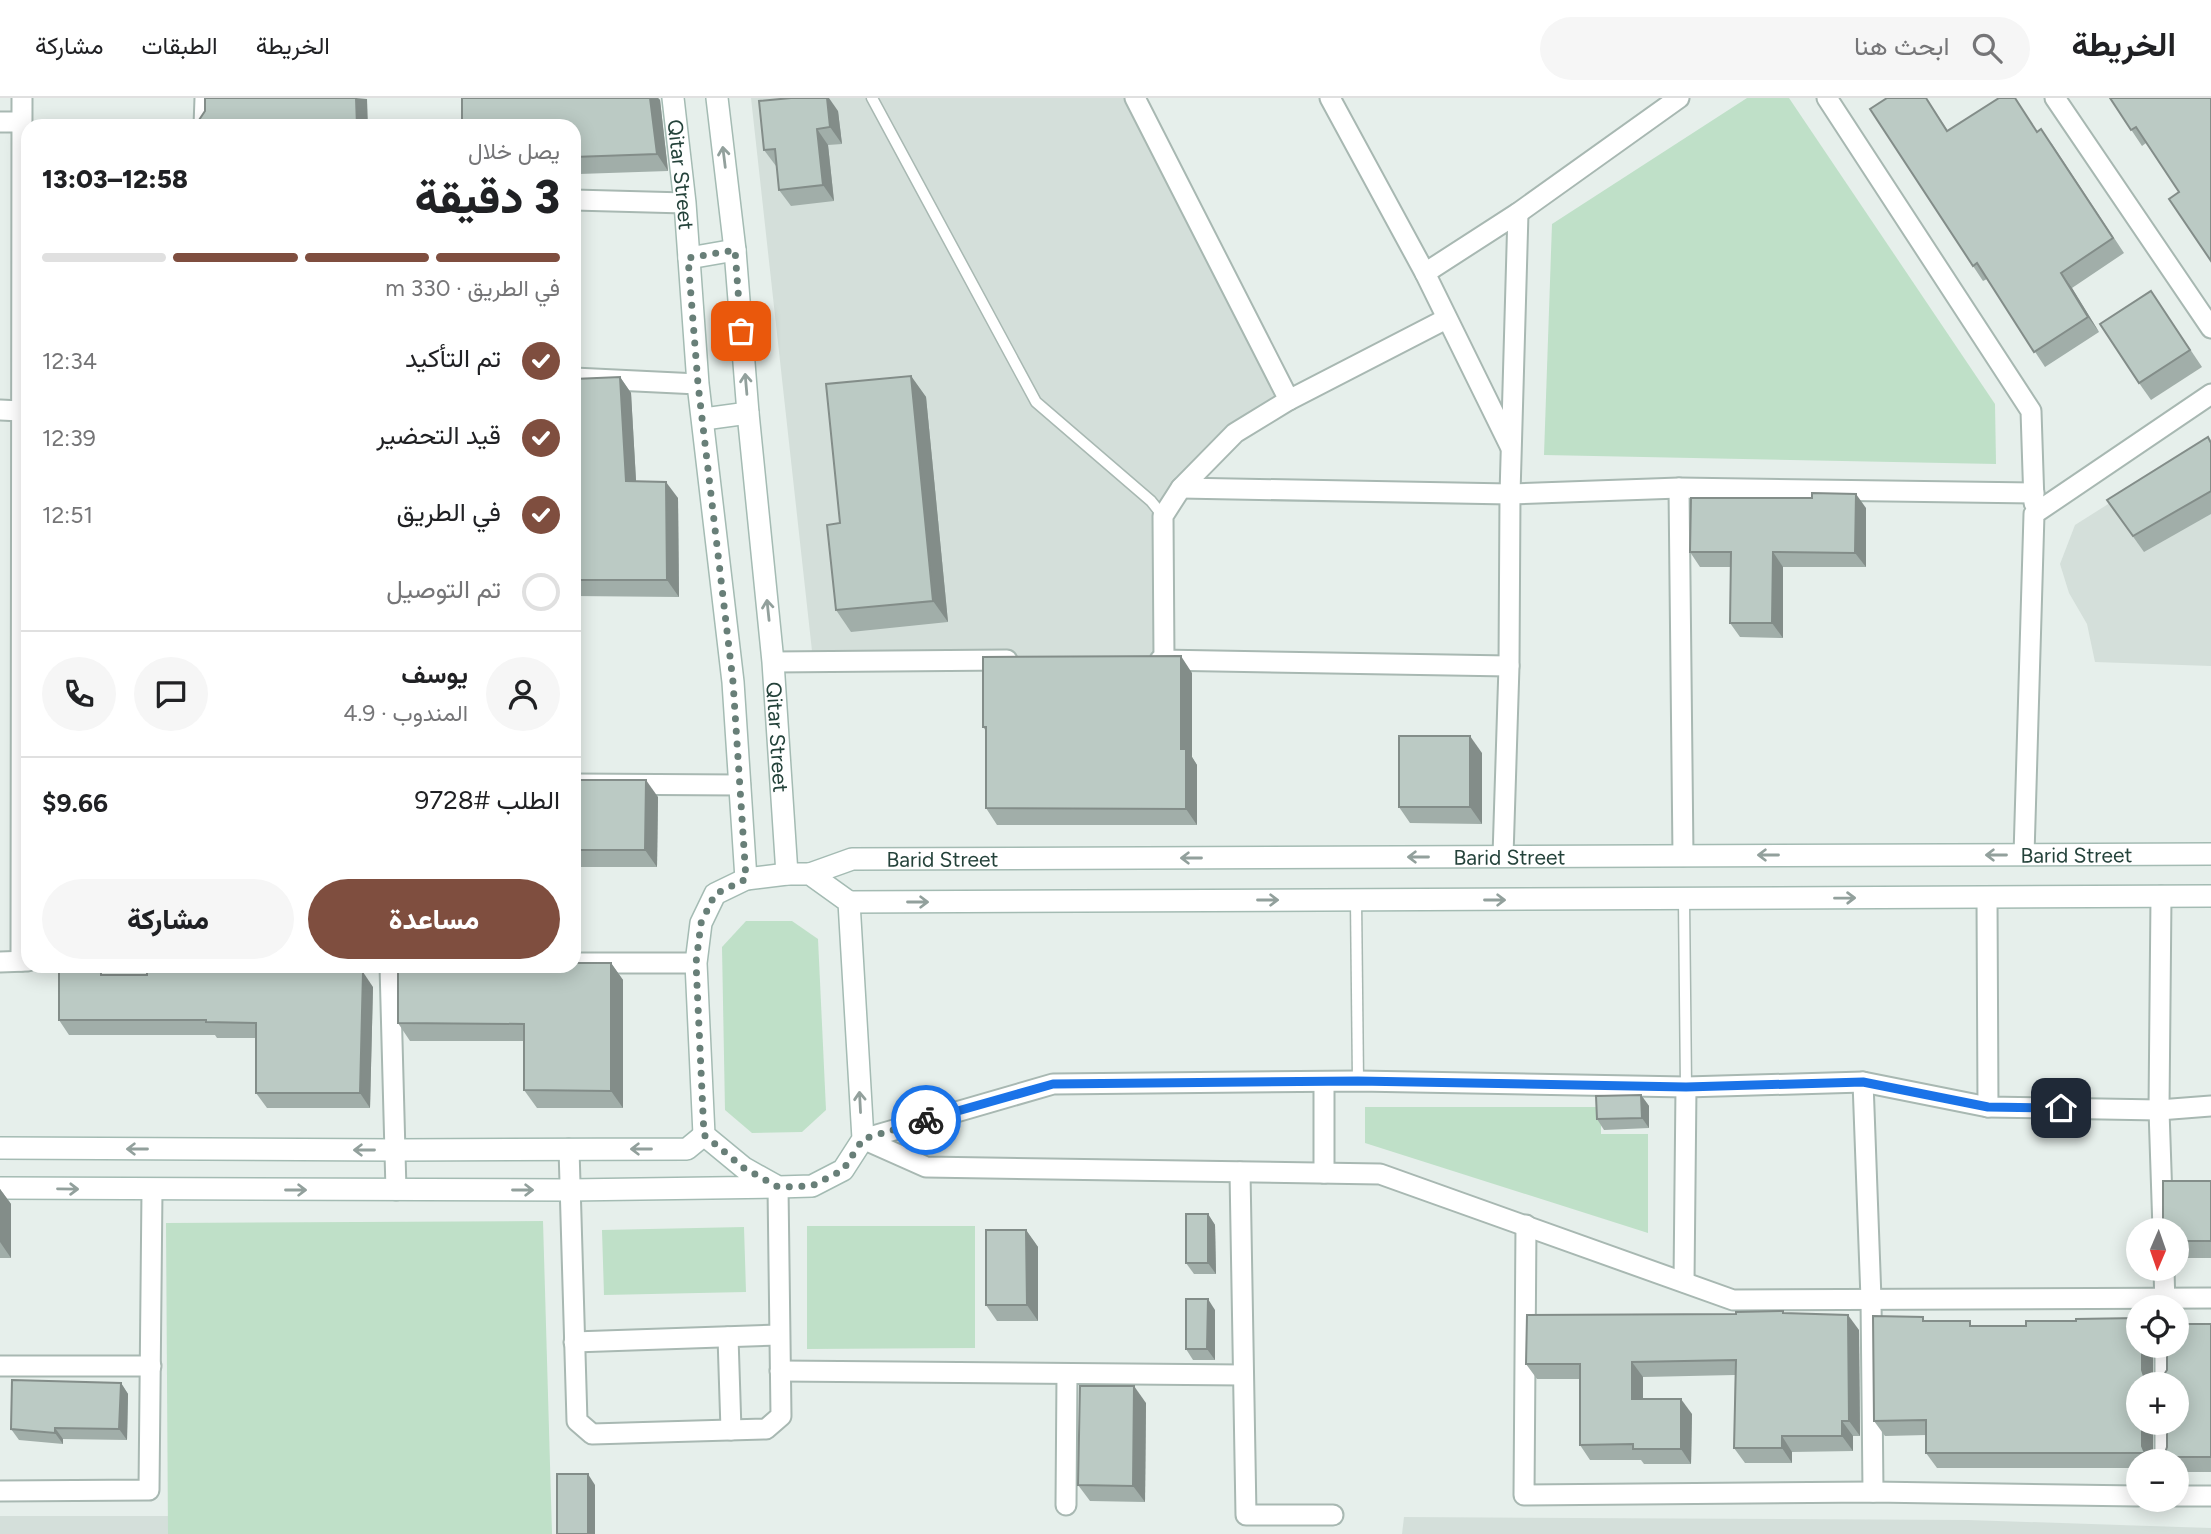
<!DOCTYPE html>
<html lang="ar">
<head>
<meta charset="utf-8">
<style>
  body { margin:0; font-family:Figtree,Vazirmatn,sans-serif; background:#f6f6f6; color:#202124; direction:rtl; height:100vh; display:flex; flex-direction:column; font-size:26px; white-space:nowrap }
  * { box-sizing:border-box; margin:0 }
  p { font-size:23px; color:#757577 }
  .icon { flex:none; width:38px; height:38px; fill:none; stroke:currentColor; stroke-width:2; stroke-linecap:round; stroke-linejoin:round }
  .map { position:relative; flex:1; overflow:hidden; direction:ltr }
  .sheet { position:absolute; left:21px; top:21px; width:560px; height:854px; display:flex; flex-direction:column; background:#fff; border-radius:21px; box-shadow:0 4px 18px #0003; direction:rtl }
  .sheet>* { flex:none }
  .needle { width:46px; rotate:182deg }
  .controls { position:absolute; left:2126px; top:1120px; display:grid; gap:14px }
  .controls a { display:grid; place-items:center; width:63px; height:63px; border-radius:50%; background:#fff; box-shadow:0 4px 18px #0003; font-size:35px }
  .pin { position:absolute; display:grid; place-items:center; width:60px; height:60px; color:#fff; margin:-30px; border-radius:14px; box-shadow:0 4px 10px #0006 }
  .courier { position:absolute; display:grid; place-items:center; width:70px; height:70px; margin:-35px; border:5px solid #1a73e8; border-radius:50%; background:#fff; color:#222; box-shadow:0 2px 9px #0007 }
  .head em { font-style:normal; font-weight:800 }
  .head div { display:flex; flex-direction:column-reverse }
  .head { display:flex; align-items:center; justify-content:space-between; height:119px; padding:0 21px }
  h1 { font-size:46px; font-weight:800; line-height:52px }
  .bar { display:grid; grid-template-columns:repeat(4,1fr); gap:10px 7px; align-content:center; height:84px; padding:0 21px }
  .bar i { height:9px; border-radius:5px; background:#e0e0e0 }
  .bar .current { background:#7f4e3f }
  .bar p { grid-column:span 4 }
  .line { display:flex; align-items:center; gap:18px; padding:0 21px; border-top:2px solid #e0e0e0 }
  .line div { flex:1 }
  .round { display:grid; place-items:center; flex:none; width:74px; height:74px; border-radius:37px; background:#f6f6f6 }
  ol { padding:0 21px; list-style:none }
  li { display:flex; align-items:center; gap:21px; height:77px }
  li p { margin-inline-start:auto }
  li .icon { padding:7px; border-radius:50%; background:#7f4e3f; color:#fff; stroke-width:4 }
  li:last-child { color:#757577 }
  li i { width:38px; height:38px; border:4px solid #e0e0e0; border-radius:50% }
  .primary-button { display:flex; gap:14px; margin-top:auto; padding:14px 21px }
  .primary-button a { flex:1; height:80px; border-radius:42px; background:#7f4e3f; color:#fff; font-size:28px; font-weight:800; line-height:80px; text-align:center }
  .primary-button a+a { background:#f6f6f6; color:#202124 }
  header { display:flex; align-items:center; gap:42px; box-sizing:border-box; height:98px; padding:0 35px; background:#fff; border-bottom:2px solid #e0e0e0 }
  header strong { font-size:33px }
  nav { display:flex; gap:38px; margin-inline-start:auto; font-size:24px }
  .search { width:490px; height:63px; background:#f6f6f6; display:flex; align-items:center; gap:18px; box-sizing:border-box; padding:0 24px; border-radius:38px; color:#757577; font-size:26px }
  .map>svg:first-child { display:block }
  .built { fill:#d4dfda }
  .green { fill:#bfe0c8 }
  .lines { fill:none; stroke-linecap:round; stroke-linejoin:round }
  .lane-casing { stroke:#a8b8b2; stroke-width:13 }
  .street-casing { stroke:#a8b8b2; stroke-width:23 }
  .secondary-casing { stroke:#a4bbb3; stroke-width:24 }
  .lane { stroke:#fff; stroke-width:10 }
  .street { stroke:#fff; stroke-width:19 }
  .secondary { stroke:#fff; stroke-width:21 }
  .wall { fill:#a1aea9 }
  .shaded-wall { fill:#838d89 }
  .building { fill:#bbcac4; stroke:#838d89; stroke-width:2 }
  .oneway { stroke:#92a09c }
  .done { stroke:#687f78; stroke-width:7; stroke-dasharray:0 12.6 }
  .route { stroke:#1a73e8; stroke-width:9 }
  .labels { text-anchor:middle; dominant-baseline:central; stroke-width:5; stroke-linejoin:round; paint-order:stroke }
  .street-label { font-size:21px; fill:#24423a; stroke:#f7fbf9 }
</style>
</head>
<body>
<header>
<strong>الخريطة</strong>
<div class="search"><svg class="icon" aria-label="search" viewBox="0 0 24 24"><circle cx="10" cy="10" r="6"/><path d="M15 15l6 6"/></svg>ابحث هنا</div>
<nav><a>الخريطة</a><a>الطبقات</a><a>مشاركة</a></nav>
</header>
<div class="map">
<svg width="2211" height="1436" viewBox="0 0 2211 1436">
  <rect width="100%" height="100%" fill="#e6efeb"/>
  <g class="built">
    <polygon points="751,0 1135,0 1289,302 1235,335 1163,418 1164,562 813,562"/>
    <polygon points="2211,341 2211,568 2095,564 2087,526 2069,495 2060,466 2075,427"/>
    <rect x="0" y="1418" width="168" height="18"/>
    <polygon points="1404,1419 1968,1422 2211,1430 2211,1436 1402,1436"/>
  </g>
  <g class="green">
    <polygon points="1747,0 1789,0 1995,306 1996,366 1544,357 1552,126"/>
    <polygon points="746,823 792,823 818,841 826,1012 802,1034 752,1035 725,1012 722,849"/>
    <polygon points="1365,1009 1601,1009 1601,1036 1648,1036 1648,1135 1365,1045"/>
    <polygon points="543,1123 552,1436 168,1436 166,1125"/>
    <polygon points="807,1128 975,1128 975,1250 807,1251"/>
    <polygon points="744,1129 746,1194 604,1197 602,1132"/>
  </g>
  <g class="lines">
    <defs>
      <g id="lane">
        <polyline points="872,0 1036,304 1151,403 1163,418"/>
        <polyline points="1356,802 1358,983"/>
        <polyline points="1684,802 1686,989"/>
      </g>
      <g id="street">
        <polyline points="1135,0 1289,302"/>
        <polyline points="1330,0 1425,175 1510,348"/>
        <polyline points="1827,0 2031,313 2034,405"/>
        <polyline points="2055,0 2211,230"/>
        <polyline points="0,24 21,24"/>
        <polyline points="204,28 205,0"/>
        <polyline points="574,102 685,105"/>
        <polyline points="1425,175 1518,115 1679,0"/>
        <polyline points="574,280 698,286"/>
        <polyline points="0,312 21,313"/>
        <polyline points="1181,390 1510,396 1679,390 2034,395"/>
        <polyline points="1679,390 1683,758"/>
        <polyline points="1160,562 1509,568"/>
        <polyline points="1164,562 1163,418 1181,390 1235,335 1289,302 1446,221"/>
        <polyline points="773,564 1007,562"/>
        <polyline points="574,686 740,687"/>
        <polyline points="2024,757 2034,416 2211,296"/>
        <polyline points="1503,758 1509,568 1510,396 1518,115"/>
        <polyline points="2161,798 2159,1012 2163,1132"/>
        <polyline points="1987,799 1988,1009"/>
        <polyline points="21,863 22,0"/>
        <polyline points="0,864 28,863"/>
        <polyline points="574,865 696,865"/>
        <polyline points="390,868 396,1092"/>
        <polyline points="1324,984 1324,1075"/>
        <polyline points="1863,984 1871,1201 1873,1394"/>
        <polyline points="863,1041 926,1069 1380,1076 1733,1202 2211,1200"/>
        <polyline points="863,1041 1053,986 1358,983 1686,989 1863,984 1988,1009 2159,1012 2211,1008"/>
        <polyline points="569,1051 577,1323 592,1336 766,1331 781,1318 778,1089"/>
        <polyline points="1240,1074 1246,1417 1333,1417"/>
        <polyline points="1526,1127 1524,1397 1873,1394 2138,1398"/>
        <polyline points="2164,1171 2165,1209"/>
        <polyline points="1684,1184 1686,989"/>
        <polyline points="728,1239 731,1332"/>
        <polyline points="574,1244 779,1237"/>
        <polyline points="2165,1248 2165,1286"/>
        <polyline points="0,1268 151,1268"/>
        <polyline points="780,1273 1243,1277"/>
        <polyline points="2165,1325 2165,1363"/>
        <polyline points="0,1393 149,1392 152,1092"/>
        <polyline points="2177,1398 2211,1398"/>
        <polyline points="1066,1407 1067,1276"/>
      </g>
      <g id="secondary">
        <path id="s1" d="M673 0 685 105 698 286 733 584 746 781"/>
        <path id="s2" d="M717 0 735 152 748 315 773 564 787 776"/>
        <polyline points="689,160 735,152"/>
        <polyline points="704,321 748,315"/>
        <path id="s3" d="M810 776 852 761 2211 756"/>
        <polyline points="849,804 2211,798"/>
        <polyline points="0,1050 395,1052 687,1051 704,1037"/>
        <polyline points="0,1090 570,1092 778,1089 812,1088 843,1072 863,1041 849,804 810,776 787,776 746,781 715,796 701,825 696,865 704,1037 744,1070 778,1089"/>
      </g>
    </defs>
    <use href="#lane" class="lane-casing"/>
    <use href="#street" class="street-casing"/>
    <use href="#secondary" class="secondary-casing"/>
    <use href="#lane" class="lane"/>
    <use href="#street" class="street"/>
    <use href="#secondary" class="secondary"/>
  </g>
  <g class="wall">
    <polygon points="462,0 658,0 660,2 668,73 579,76 574,68 574,28"/>
    <polygon points="1887,0 1926,0 1948,33 2037,34 2052,46 2124,155 2072,190 2099,234 2045,269 1987,181 1983,183 1973,168"/>
    <polygon points="2110,0 2211,0 2179,94 2146,45 2142,48"/>
    <polygon points="838,13 842,46 828,47 834,103 791,108 779,92 777,68 776,68 764,52"/>
    <polygon points="2151,193 2202,269 2151,302 2139,285"/>
    <polygon points="911,278 926,299 948,524 851,534 836,512 840,425"/>
    <polygon points="620,279 631,295 636,383 678,400 679,499 574,498 574,281"/>
    <polygon points="2208,339 2211,344 2211,416 2144,454 2107,402"/>
    <polygon points="1866,410 1866,469 1783,469 1783,540 1740,539 1730,525 1731,469 1700,469 1690,454"/>
    <polygon points="1192,575 1192,659 1197,667 1197,727 997,727 986,710 986,633 983,629"/>
    <polygon points="1482,655 1482,726 1410,725 1399,709"/>
    <polygon points="574,682 658,699 657,769 574,769"/>
    <polygon points="611,865 623,882 623,1010 537,1010 524,992 524,943 410,943 398,925"/>
    <polygon points="306,873 373,889 370,1010 267,1010 256,995 256,940 217,940 215,937 69,937 59,922 103,877 147,877"/>
    <polygon points="1641,997 1649,1008 1649,1030 1604,1032 1597,1021"/>
    <polygon points="2211,1083 2211,1160 2177,1160 2177,1132"/>
    <polygon points="0,1091 11,1106 11,1160 0,1160"/>
    <polygon points="1208,1116 1215,1127 1216,1176 1194,1176 1186,1165"/>
    <polygon points="1026,1132 1038,1149 1038,1223 997,1223 986,1207"/>
    <polygon points="1215,1212 1215,1262 1193,1262 1186,1251"/>
    <polygon points="1784,1215 1859,1232 1860,1338 1853,1338 1853,1353 1792,1354 1792,1365 1745,1365 1734,1350 1735,1277 1643,1279 1643,1301 1692,1316 1691,1366 1644,1366 1641,1362 1590,1362 1580,1347 1580,1281 1537,1281 1526,1266"/>
    <polygon points="1926,1223 2138,1248 2153,1248 2153,1283 2154,1283 2161,1281 2211,1226 2211,1374 2177,1374 2177,1363 2163,1363 2160,1359 2165,1355 2167,1349 2177,1286 2138,1286 2138,1325 2153,1325 2153,1363 2138,1363 2138,1370 1937,1370 1926,1355 1926,1337 1885,1338 1874,1323"/>
    <polygon points="121,1285 128,1296 127,1342 63,1341 63,1346 19,1342 11,1331"/>
    <polygon points="1146,1305 1145,1404 1090,1403 1078,1387"/>
  </g>
  <g class="shaded-wall">
    <polygon points="356,0 367,1 368,28 357,28"/>
    <polygon points="650,0 658,0 660,2 668,73 657,56"/>
    <polygon points="827,0 829,0 838,13 842,46 830,29"/>
    <polygon points="817,31 828,47 834,103 823,87"/>
    <polygon points="2061,175 2072,190 2099,234 2088,219"/>
    <polygon points="911,278 926,299 948,524 933,503"/>
    <polygon points="620,279 631,295 637,400 626,383"/>
    <polygon points="666,384 678,400 679,499 667,482"/>
    <polygon points="1856,396 1866,410 1866,469 1855,455"/>
    <polygon points="1773,454 1783,469 1783,540 1772,525"/>
    <polygon points="1181,558 1192,575 1192,659 1197,667 1197,727 1186,711 1181,651"/>
    <polygon points="1470,638 1482,655 1482,726 1470,709"/>
    <polygon points="646,682 658,699 657,769 645,752"/>
    <polygon points="611,865 623,882 623,1010 611,993"/>
    <polygon points="363,874 373,889 370,1010 360,995"/>
    <polygon points="1641,997 1649,1008 1649,1030 1642,1020"/>
    <polygon points="0,1091 11,1106 11,1160 0,1144"/>
    <polygon points="1208,1116 1215,1127 1216,1176 1208,1165"/>
    <polygon points="1026,1132 1038,1149 1038,1223 1027,1207"/>
    <polygon points="1208,1201 1215,1212 1215,1262 1207,1251"/>
    <polygon points="1848,1217 1859,1232 1860,1338 1849,1323"/>
    <polygon points="2142,1248 2153,1248 2153,1286 2144,1278 2142,1272"/>
    <polygon points="1632,1264 1643,1279 1643,1316 1632,1301"/>
    <polygon points="121,1285 128,1296 127,1342 119,1331"/>
    <polygon points="1134,1288 1146,1305 1145,1404 1133,1388"/>
    <polygon points="1681,1301 1692,1316 1691,1366 1681,1351"/>
    <polygon points="1842,1323 1853,1338 1853,1353 1842,1338"/>
    <polygon points="2142,1325 2153,1325 2153,1363 2150,1363 2145,1355 2142,1348"/>
    <polygon points="55,1330 63,1341 63,1346 55,1335"/>
    <polygon points="1782,1338 1792,1354 1792,1365 1782,1350"/>
    <polygon points="588,1376 595,1387 595,1436 588,1436"/>
  </g>
  <g class="building">
    <polygon points="205,0 356,0 357,28 199,28 199,22 205,13"/>
    <polygon points="462,0 650,0 657,56 574,59 574,28 462,28"/>
    <polygon points="791,0 827,0 830,29 817,31 823,87 779,92 775,51 764,52 759,3"/>
    <polygon points="1887,0 1926,0 1947,33 1999,0 2015,0 2037,34 2041,31 2113,140 2061,175 2088,219 2034,254 1977,165 1973,168 1870,11"/>
    <polygon points="2110,0 2211,0 2211,163 2169,101 2179,94 2136,29 2131,32"/>
    <polygon points="2151,193 2190,252 2139,285 2100,226"/>
    <polygon points="911,278 933,503 836,512 827,427 840,425 826,286"/>
    <polygon points="620,279 626,383 666,384 667,482 574,482 574,281"/>
    <polygon points="2208,339 2211,345 2211,393 2133,438 2107,402"/>
    <polygon points="1812,395 1856,396 1855,455 1773,454 1772,525 1730,525 1731,454 1690,454 1691,400 1812,400"/>
    <polygon points="1181,558 1181,651 1186,651 1186,711 986,710 986,629 983,629 983,559"/>
    <rect x="1399" y="638" width="71" height="71"/>
    <rect x="24" y="679" width="4" height="58"/>
    <polygon points="574,682 646,682 645,752 574,752"/>
    <polygon points="574,865 611,865 611,993 524,992 524,926 398,925 398,868 574,868"/>
    <polygon points="207,868 303,869 302,873 363,874 360,995 256,995 256,925 206,924 206,922 59,922 59,873 101,874 101,877 147,877 147,871 207,871"/>
    <polygon points="1641,997 1642,1020 1597,1021 1596,998"/>
    <polygon points="2163,1083 2211,1083 2211,1143 2177,1143 2177,1132 2163,1132"/>
    <rect x="1186" y="1116" width="22" height="49"/>
    <polygon points="986,1132 1026,1132 1027,1207 986,1207"/>
    <polygon points="1186,1201 1208,1201 1207,1251 1186,1251"/>
    <polygon points="1783,1213 1783,1215 1848,1217 1849,1323 1842,1323 1842,1338 1782,1338 1782,1350 1734,1350 1736,1262 1632,1264 1632,1301 1681,1301 1681,1351 1633,1351 1633,1346 1580,1347 1580,1266 1526,1266 1527,1217 1736,1216 1736,1214"/>
    <polygon points="1873,1218 1923,1219 1923,1223 1970,1223 1970,1228 2026,1228 2026,1223 2076,1223 2076,1221 2137,1220 2138,1248 2142,1248 2142,1272 2144,1278 2154,1283 2161,1281 2167,1272 2167,1248 2177,1248 2177,1226 2211,1226 2211,1359 2160,1359 2165,1355 2167,1349 2167,1325 2177,1325 2177,1286 2138,1286 2138,1325 2142,1325 2142,1348 2145,1355 1926,1355 1926,1322 1874,1323"/>
    <polygon points="12,1282 121,1285 119,1331 55,1330 55,1335 11,1331"/>
    <polygon points="1080,1288 1134,1288 1133,1388 1078,1387"/>
    <rect x="557" y="1376" width="31" height="60"/>
  </g>
  <defs><path id="oneway-shaft" d="M-6 0H5M1.5-3L5.5 0L1.5 3" fill="none" stroke-width="1.6" stroke-linecap="round" stroke-linejoin="round" transform="scale(1.75)"/></defs>
  <g class="oneway">
    <use href="#oneway-shaft" transform="translate(724 59) rotate(-97)"/>
    <use href="#oneway-shaft" transform="translate(746 286) rotate(-95)"/>
    <use href="#oneway-shaft" transform="translate(768 512) rotate(-96)"/>
    <use href="#oneway-shaft" transform="translate(1768 757) rotate(180)"/>
    <use href="#oneway-shaft" transform="translate(1996 757) rotate(180)"/>
    <use href="#oneway-shaft" transform="translate(1418 759) rotate(180)"/>
    <use href="#oneway-shaft" transform="translate(1191 760) rotate(180)"/>
    <use href="#oneway-shaft" transform="translate(1845 800) rotate(-1)"/>
    <use href="#oneway-shaft" transform="translate(1268 802)"/>
    <use href="#oneway-shaft" transform="translate(1495 802)"/>
    <use href="#oneway-shaft" transform="translate(918 804)"/>
    <use href="#oneway-shaft" transform="translate(860 1004) rotate(-93)"/>
    <use href="#oneway-shaft" transform="translate(137 1051) rotate(-180)"/>
    <use href="#oneway-shaft" transform="translate(641 1051) rotate(180)"/>
    <use href="#oneway-shaft" transform="translate(364 1052) rotate(-180)"/>
    <use href="#oneway-shaft" transform="translate(68 1091) rotate(1)"/>
    <use href="#oneway-shaft" transform="translate(296 1092)"/>
    <use href="#oneway-shaft" transform="translate(523 1092)"/>
  </g>
  <g class="lines">
    <polyline class="done" points="741,233 735,152 688,160 698,286 733,584 746,781 715,796 701,825 696,865 704,1037 744,1070 778,1089 812,1088 843,1072 863,1041 926,1022"/>
    <polyline class="route" points="926,1022 1053,986 1358,983 1686,989 1863,984 1988,1009 2061,1010"/>
  </g>
  <g class="labels">
    <g class="street-label">
      <text stroke="none"><textPath href="#s1" startOffset="77">Qitar Street</textPath></text>
      <text stroke="none"><textPath href="#s2" startOffset="642">Qitar Street</textPath></text>
      <text stroke="none"><textPath href="#s3" startOffset="1269">Barid Street</textPath></text>
      <text stroke="none"><textPath href="#s3" startOffset="702">Barid Street</textPath></text>
      <text stroke="none"><textPath href="#s3" startOffset="135">Barid Street</textPath></text>
    </g>
  </g>
</svg>
<div class="controls">
<a><svg class="needle" viewBox="-14 -14 28 28"><path d="M0-13l5 13h-10z" fill="#e53935"/><path d="M0 13l5-13h-10z" fill="#757577"/></svg></a>
<a><svg class="icon" aria-label="locate" viewBox="0 0 24 24"><circle cx="12" cy="12" r="6"/><path d="M12 2v4M12 18v4M2 12h4M18 12h4"/></svg></a>
<a>+</a>
<a>−</a>
</div>
<div class="pin" style="left:741px;top:233px;background:#ea580c"><svg class="icon" aria-label="bag" viewBox="0 0 24 24"><path d="M5 8h14l-1 12H6zM9 8a3 3 0 0 1 6 0"/></svg></div>
<div class="pin" style="left:2061px;top:1010px;background:#1f2937"><svg class="icon" aria-label="home" viewBox="0 0 24 24"><path d="M3 11l9-7 9 7M6 9v11h12V9"/></svg></div>
<div class="courier" style="left:926px;top:1022px"><svg class="icon" aria-label="bike" viewBox="0 0 24 24"><circle cx="6" cy="16" r="4"/><circle cx="18" cy="16" r="4"/><path d="M6 16l4-8h5l3 8M10 8l3 8H6M13 5h3"/></svg></div>
<section class="sheet">
<div class="head"><div><h1>3 دقيقة</h1><p>يصل خلال</p></div><em>12:58–13:03</em></div>
<div class="bar"><i class="current"></i><i class="current"></i><i class="current"></i><i></i><p>في الطريق · 330 m</p></div>
<ol>
<li><svg class="icon" aria-label="check" viewBox="0 0 24 24"><path d="M5 12l5 5 9-10"/></svg>تم التأكيد<p>12:34</p></li>
<li><svg class="icon" aria-label="check" viewBox="0 0 24 24"><path d="M5 12l5 5 9-10"/></svg>قيد التحضير<p>12:39</p></li>
<li><svg class="icon" aria-label="check" viewBox="0 0 24 24"><path d="M5 12l5 5 9-10"/></svg>في الطريق<p>12:51</p></li>
<li><i></i>تم التوصيل</li>
</ol>
<div class="line" style="height:126px"><a class="round"><svg class="icon" aria-label="person" viewBox="0 0 24 24"><circle cx="12" cy="8" r="4"/><path d="M4 21q1-7 8-7t8 7"/></svg></a><div><b>يوسف</b><p>المندوب · 4.9</p></div><a class="round"><svg class="icon" aria-label="chat" viewBox="0 0 24 24"><path d="M4 5h16v11H9l-5 4z"/></svg></a><a class="round"><svg class="icon" aria-label="phone" viewBox="0 0 24 24"><path d="M5 4h4l2 5-3 2q2 4 5 5l2-3 5 2v4C11 20 4 13 5 4z"/></svg></a></div>
<div class="line" style="height:91px"><div>الطلب #9728</div><b>$9.66</b></div>
<div class="primary-button"><a>مساعدة</a><a>مشاركة</a></div>
</section>
</div>
</body>
</html>
